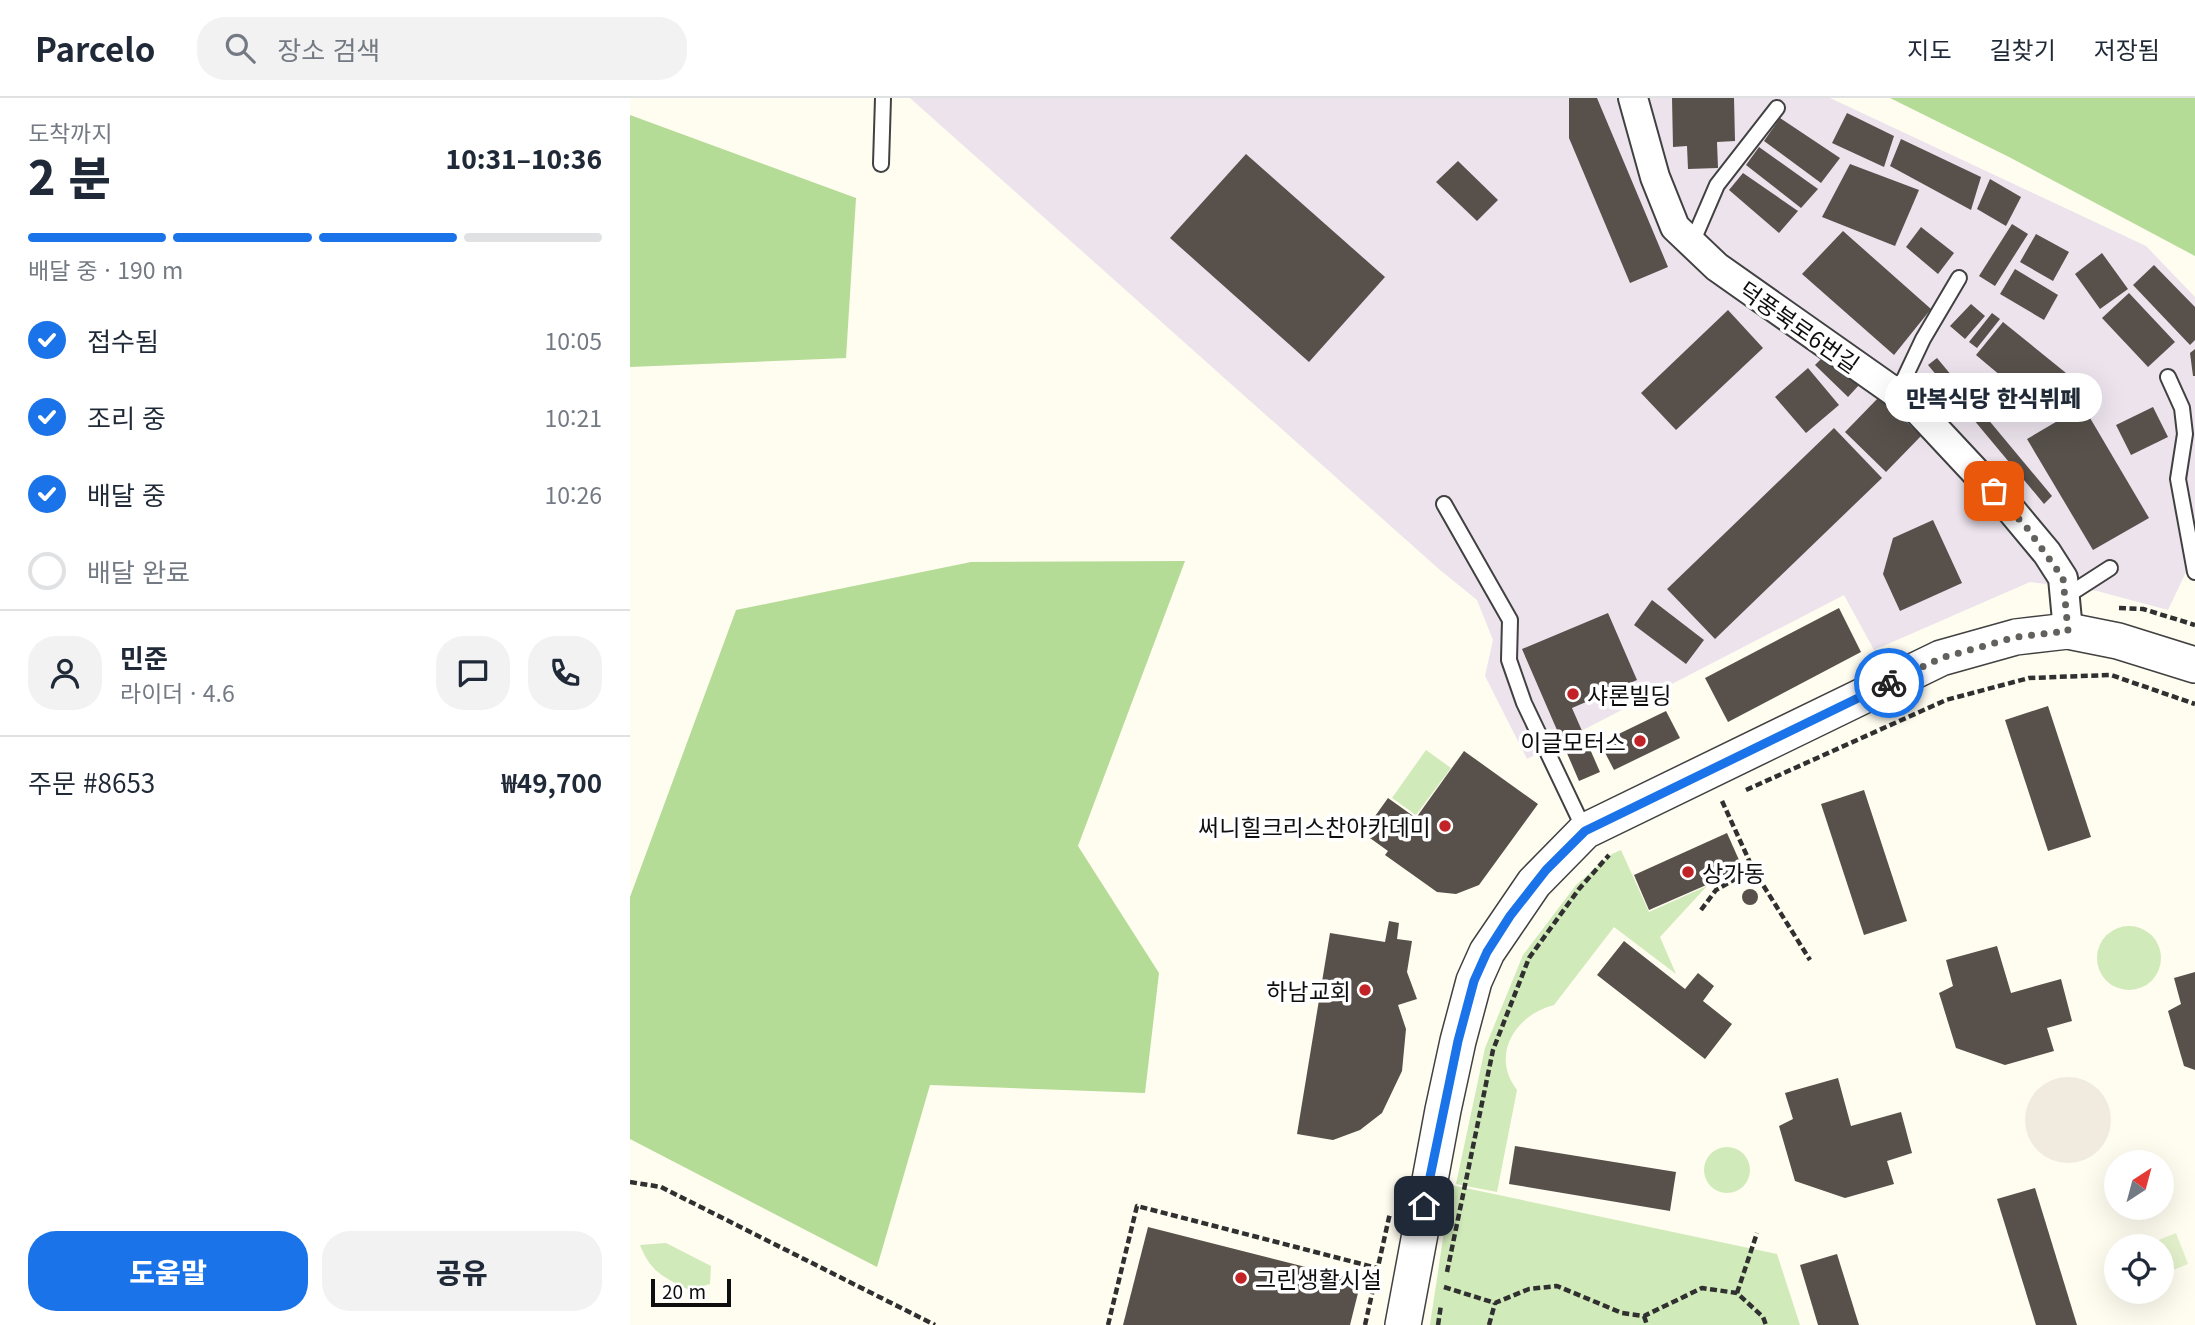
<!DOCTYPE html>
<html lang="ko">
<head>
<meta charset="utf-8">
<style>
  body { margin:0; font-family:Georgia,"Noto Sans KR",serif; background:#f2f2f3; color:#1f2937; height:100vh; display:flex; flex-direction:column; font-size:26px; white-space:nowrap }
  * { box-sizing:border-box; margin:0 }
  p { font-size:23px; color:#747a83 }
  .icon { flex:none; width:38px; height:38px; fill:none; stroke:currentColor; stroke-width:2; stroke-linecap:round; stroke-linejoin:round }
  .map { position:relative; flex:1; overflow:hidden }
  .panel { display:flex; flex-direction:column; background:#fff; width:630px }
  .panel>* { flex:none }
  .needle { width:46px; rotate:36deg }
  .fabs { position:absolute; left:1474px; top:1052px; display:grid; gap:14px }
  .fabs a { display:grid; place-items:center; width:70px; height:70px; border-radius:50%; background:#fff; box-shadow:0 7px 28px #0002; font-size:35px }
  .scale { position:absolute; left:21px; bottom:18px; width:80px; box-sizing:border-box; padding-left:7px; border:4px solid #0e0e0e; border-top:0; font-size:19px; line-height:24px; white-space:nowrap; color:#0e0e0e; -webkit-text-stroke:5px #fff; paint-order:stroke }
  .pin { position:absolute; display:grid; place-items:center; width:60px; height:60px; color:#fff; margin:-30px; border-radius:14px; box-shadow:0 4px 10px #0006 }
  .courier { position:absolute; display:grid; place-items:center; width:70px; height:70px; margin:-35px; border:5px solid #1a73e8; border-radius:50%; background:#fff; color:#222; box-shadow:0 2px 9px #0007 }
  .bubble { position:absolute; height:49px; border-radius:24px; background:#fff; box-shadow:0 7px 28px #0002; font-size:23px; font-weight:800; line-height:49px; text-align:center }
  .overview em { font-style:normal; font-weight:800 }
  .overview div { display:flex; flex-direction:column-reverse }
  .overview { display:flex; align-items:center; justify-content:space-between; height:119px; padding:0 28px }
  h1 { font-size:46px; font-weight:800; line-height:52px }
  .bar { display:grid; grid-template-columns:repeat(4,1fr); gap:10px 7px; align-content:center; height:84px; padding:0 28px }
  .bar i { height:9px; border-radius:5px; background:#e0e1e3 }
  .bar .current { background:#1a73e8 }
  .bar p { grid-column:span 4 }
  .line { display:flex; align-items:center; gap:18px; padding:0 28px; border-top:2px solid #e0e1e3 }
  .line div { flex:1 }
  .round { display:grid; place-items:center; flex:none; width:74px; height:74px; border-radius:28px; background:#f2f2f3 }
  ol { padding:0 28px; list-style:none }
  li { display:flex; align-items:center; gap:21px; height:77px }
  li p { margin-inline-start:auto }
  li .icon { padding:7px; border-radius:50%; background:#1a73e8; color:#fff; stroke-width:4 }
  li:last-child { color:#747a83 }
  li i { width:38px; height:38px; border:4px solid #e0e1e3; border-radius:50% }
  .primary-button { display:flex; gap:14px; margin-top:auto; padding:14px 28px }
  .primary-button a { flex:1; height:80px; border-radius:28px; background:#1a73e8; color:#fff; font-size:28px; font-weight:800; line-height:80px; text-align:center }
  .primary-button a+a { background:#f2f2f3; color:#1f2937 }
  header { display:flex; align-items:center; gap:42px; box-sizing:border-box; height:98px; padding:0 35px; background:#fff; border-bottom:2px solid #e0e1e3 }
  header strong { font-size:33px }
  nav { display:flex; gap:38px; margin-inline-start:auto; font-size:24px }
  .search { width:490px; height:63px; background:#f2f2f3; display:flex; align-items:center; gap:18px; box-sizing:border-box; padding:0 24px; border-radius:28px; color:#747a83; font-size:26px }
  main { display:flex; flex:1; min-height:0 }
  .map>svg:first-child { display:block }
  .industrial { fill:#ece3ed }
  .green { fill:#d1eab9 }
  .forest { fill:#b5dc97 }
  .pitch { fill:#e3f1cb }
  .plaza { fill:#f0ebde }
  .building { fill:#57504b }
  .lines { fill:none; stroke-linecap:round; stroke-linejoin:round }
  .service-casing { stroke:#414141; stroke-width:18 }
  .minor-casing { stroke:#414141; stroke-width:32 }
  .tertiary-casing { stroke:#414141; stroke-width:38 }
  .path { stroke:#303030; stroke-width:4.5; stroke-dasharray:7 3.5; stroke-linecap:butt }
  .service { stroke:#fff; stroke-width:14 }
  .minor { stroke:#fff; stroke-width:28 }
  .tertiary { stroke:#fff; stroke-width:35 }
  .done { stroke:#62615d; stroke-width:7; stroke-dasharray:0 12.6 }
  .route { stroke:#1a73e8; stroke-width:9 }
  .poi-dot { fill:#c22327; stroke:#fff; stroke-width:2.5 }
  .labels { text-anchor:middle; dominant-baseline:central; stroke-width:7; stroke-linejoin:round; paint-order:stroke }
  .street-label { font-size:23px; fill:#0e0e0e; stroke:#fff }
  .poi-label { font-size:23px; fill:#0e0e0e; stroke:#fff; text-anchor:start }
</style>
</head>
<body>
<header>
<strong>Parcelo</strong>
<div class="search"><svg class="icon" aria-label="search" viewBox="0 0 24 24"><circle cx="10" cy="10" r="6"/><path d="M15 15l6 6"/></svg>장소 검색</div>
<nav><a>지도</a><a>길찾기</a><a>저장됨</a></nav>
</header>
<main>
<section class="panel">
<div class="overview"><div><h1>2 분</h1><p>도착까지</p></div><em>10:31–10:36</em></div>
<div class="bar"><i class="current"></i><i class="current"></i><i class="current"></i><i></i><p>배달 중 · 190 m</p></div>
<ol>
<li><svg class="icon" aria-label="check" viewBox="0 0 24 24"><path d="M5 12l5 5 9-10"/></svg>접수됨<p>10:05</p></li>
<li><svg class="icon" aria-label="check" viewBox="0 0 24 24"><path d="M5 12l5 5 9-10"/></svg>조리 중<p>10:21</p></li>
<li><svg class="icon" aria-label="check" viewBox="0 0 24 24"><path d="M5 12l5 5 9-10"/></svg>배달 중<p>10:26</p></li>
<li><i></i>배달 완료</li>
</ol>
<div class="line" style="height:126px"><a class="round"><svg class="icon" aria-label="person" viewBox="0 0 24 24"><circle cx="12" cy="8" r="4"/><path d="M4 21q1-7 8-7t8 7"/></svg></a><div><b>민준</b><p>라이더 · 4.6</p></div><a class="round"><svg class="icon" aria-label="chat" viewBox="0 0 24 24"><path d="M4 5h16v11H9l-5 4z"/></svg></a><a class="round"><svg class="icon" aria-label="phone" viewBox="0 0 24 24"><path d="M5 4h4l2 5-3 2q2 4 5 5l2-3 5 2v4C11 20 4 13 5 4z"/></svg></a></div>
<div class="line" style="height:91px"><div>주문 #8653</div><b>₩49,700</b></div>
<div class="primary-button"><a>도움말</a><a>공유</a></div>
</section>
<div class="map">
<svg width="1565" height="1227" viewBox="0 0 1565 1227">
  <rect width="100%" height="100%" fill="#fffcf0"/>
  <polygon class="industrial" points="280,0 1200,0 1516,148 1565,199 1565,455 1538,512 1467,493 1400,484 1244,552 1214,497 897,661 855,578 863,542 847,502 810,472"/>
  <g class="green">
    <polygon points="796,652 821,670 786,717 762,700"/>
    <path d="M991 752 1019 814 1077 788 1030 839 1046 876 984 829 924 907C885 917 860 957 887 992L867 1094 826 1086 855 950 893 857 946 787 982 756Z"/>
    <circle cx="1499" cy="860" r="32"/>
    <circle cx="1097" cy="1072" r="23"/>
    <polygon points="821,1087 1147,1156 1170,1227 800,1227"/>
    <path d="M36 1145 81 1168 80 1186 59 1192C34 1179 21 1175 10 1147Z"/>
  </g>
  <g class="forest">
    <polygon points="1260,0 1565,0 1565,158 1379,59"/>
    <polygon points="0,17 226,100 216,260 0,269"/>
    <polygon points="555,463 448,748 529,875 515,995 300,987 247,1169 0,1041 0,799 106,512 341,464"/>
  </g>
  <polygon class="pitch" points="1546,1135 1558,1166 1531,1177 1531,1148 1514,1148"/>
  <circle class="plaza" cx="1438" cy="1022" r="43"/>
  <g class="building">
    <polygon points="939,0 967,0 1038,169 1000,185 939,40"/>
    <polygon points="1042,0 1104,0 1105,43 1087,44 1088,70 1058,71 1057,48 1043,49"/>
    <polygon points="1217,15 1264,38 1254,69 1202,45"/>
    <polygon points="1150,20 1210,60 1191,85 1134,43"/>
    <polygon points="1271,41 1351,79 1341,112 1260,68"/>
    <polygon points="1129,49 1188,91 1171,110 1116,67"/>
    <polygon points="616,56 755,179 679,264 540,140"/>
    <polygon points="828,63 868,102 847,123 806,84"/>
    <polygon points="1220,66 1289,92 1265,148 1192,119"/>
    <polygon points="1113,75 1168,113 1149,135 1099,92"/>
    <polygon points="1360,81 1391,99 1376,128 1347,111"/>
    <polygon points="1382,126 1398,136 1365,188 1349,178"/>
    <polygon points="1291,129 1324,155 1308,176 1276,149"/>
    <polygon points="1213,133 1301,211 1264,257 1172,176"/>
    <polygon points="1406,136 1439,154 1423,183 1390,164"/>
    <polygon points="1472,155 1498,191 1470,211 1445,176"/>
    <polygon points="1524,167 1565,209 1565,242 1560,247 1503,187"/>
    <polygon points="1385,171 1428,197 1414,222 1370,196"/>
    <polygon points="1499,195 1545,244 1518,269 1472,220"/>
    <polygon points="1341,206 1355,218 1335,241 1320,228"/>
    <polygon points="1098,212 1133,250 1046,332 1011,295"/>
    <polygon points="1362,215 1370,221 1347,250 1339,244"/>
    <polygon points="1373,224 1436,275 1408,309 1346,257"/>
    <polygon points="1565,251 1565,278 1563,278 1560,255"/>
    <polygon points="1198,254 1230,286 1218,299 1185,267"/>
    <polygon points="1307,260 1422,398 1414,406 1298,267"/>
    <polygon points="1178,270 1209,307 1176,335 1145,299"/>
    <polygon points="1250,298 1291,338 1256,374 1215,334"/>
    <polygon points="1453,308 1519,420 1463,452 1397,341"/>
    <polygon points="1523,309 1538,339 1501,357 1486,327"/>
    <polygon points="1204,330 1252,380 1085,541 1037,491"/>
    <polygon points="1303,422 1332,485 1270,513 1253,476 1263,440"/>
    <polygon points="1022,502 1074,542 1056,566 1004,527"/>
    <polygon points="1209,510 1231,554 1098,624 1075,580"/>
    <polygon points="978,515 1007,582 942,610 970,674 949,683 892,551"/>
    <polygon points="1418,608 1461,739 1418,753 1375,622"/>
    <polygon points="1036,613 1050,640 984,672 970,645"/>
    <polygon points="834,653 908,706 849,787 826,796 807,794 755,757 758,753 733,735 758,700 786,720"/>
    <polygon points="1234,692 1277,823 1234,837 1191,706"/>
    <polygon points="1097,735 1113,771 1019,812 1004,777"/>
    <circle cx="1120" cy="799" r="8"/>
    <polygon points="759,823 769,825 767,841 782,843 777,874 787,901 768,907 776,931 772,973 752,1015 730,1032 703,1042 667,1036 700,835 755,844"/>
    <polygon points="994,843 1055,891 1068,875 1084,888 1073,903 1102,926 1075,961 967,877"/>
    <polygon points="1367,848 1381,895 1431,881 1442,923 1417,930 1424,953 1375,967 1326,950 1309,895 1323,888 1316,862"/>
    <polygon points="1565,874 1565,972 1554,968 1538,913 1551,906 1544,880"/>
    <polygon points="1208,980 1221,1028 1271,1014 1282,1055 1257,1063 1264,1086 1215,1100 1165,1083 1149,1028 1163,1021 1155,995"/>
    <polygon points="885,1048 1046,1074 1040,1113 879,1086"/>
    <polygon points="1405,1090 1447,1227 1406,1227 1367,1101"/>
    <polygon points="518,1129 731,1183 720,1227 493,1227"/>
    <polygon points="1207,1156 1229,1227 1188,1227 1170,1167"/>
  </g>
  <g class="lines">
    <defs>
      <g id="service">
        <polyline points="251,66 253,0"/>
        <polyline points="1062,145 1087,87 1147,10"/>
        <polyline points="1538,279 1552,310 1555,336 1548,381 1565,474"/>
        <polyline points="1267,296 1293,241 1329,180"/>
        <polyline points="814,406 880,522 879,562 894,605 955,733"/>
        <polyline points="1435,499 1480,470"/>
      </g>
      <polyline id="minor" points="1003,0 1025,79 1045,129 1087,169 1283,307 1382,413 1417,455 1433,480 1438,533"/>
      <polyline id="tertiary" points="773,1227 813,1012 828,943 844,883 857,854 904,785 955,733 1311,560 1386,539 1438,533 1488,543 1565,567"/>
    </defs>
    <use href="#service" class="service-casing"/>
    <use href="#minor" class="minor-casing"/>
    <use href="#tertiary" class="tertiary-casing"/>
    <g class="path">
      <polyline points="1489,510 1513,511 1565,527"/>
      <polyline points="1116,692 1316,602 1399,580 1481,577 1565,606"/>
      <polyline points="1092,703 1123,771 1180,862"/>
      <polyline points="1071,812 1086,792 1123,771"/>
      <polyline points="0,1084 31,1089 305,1227"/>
      <polyline points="817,1174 863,952 899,860 949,791 979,757"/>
      <polyline points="814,1189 865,1205 899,1191 927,1188 992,1215 1014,1218 1072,1190 1107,1195 1133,1219 1136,1227"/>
      <polyline points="1107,1195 1127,1135"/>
      <polyline points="1014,1218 1017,1227"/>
      <polyline points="478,1227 507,1108 747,1170"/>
      <polyline points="735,1227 760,1115"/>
      <polyline points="808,1227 811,1207"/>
      <polyline points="859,1227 865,1205"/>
    </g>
    <use href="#service" class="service"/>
    <use href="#minor" class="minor"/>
    <use href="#tertiary" class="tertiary"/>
  </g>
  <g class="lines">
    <polyline class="done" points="1259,585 1311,560 1386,539 1438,533 1433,480 1397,430 1364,393"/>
    <polyline class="route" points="794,1108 828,943 844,883 857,854 880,818 916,772 955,733 1259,585"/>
  </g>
  <g class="poi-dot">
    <circle cx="943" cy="596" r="7"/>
    <circle cx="1010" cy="643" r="7"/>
    <circle cx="815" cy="728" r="7"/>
    <circle cx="1058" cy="774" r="7"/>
    <circle cx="735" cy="892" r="7"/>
    <circle cx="611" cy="1180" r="7"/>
  </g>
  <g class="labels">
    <g class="street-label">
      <text transform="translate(1170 228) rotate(35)">덕풍북로6번길</text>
    </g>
    <g class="poi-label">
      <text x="957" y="596">샤론빌딩</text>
      <text x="996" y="643" text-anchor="end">이글모터스</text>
      <text x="801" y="728" text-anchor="end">써니힐크리스찬아카데미</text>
      <text x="1072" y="774">상가동</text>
      <text x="721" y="892" text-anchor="end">하남교회</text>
      <text x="625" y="1180">그린생활시설</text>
    </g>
  </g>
</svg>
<div class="fabs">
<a><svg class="needle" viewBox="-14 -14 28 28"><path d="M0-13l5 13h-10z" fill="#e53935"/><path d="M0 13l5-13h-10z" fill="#747a83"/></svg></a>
<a><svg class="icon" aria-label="locate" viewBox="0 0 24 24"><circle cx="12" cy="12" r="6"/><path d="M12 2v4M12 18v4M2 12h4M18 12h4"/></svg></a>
</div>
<div class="scale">20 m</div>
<div class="pin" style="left:1364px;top:393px;background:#ea580c"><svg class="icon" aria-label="bag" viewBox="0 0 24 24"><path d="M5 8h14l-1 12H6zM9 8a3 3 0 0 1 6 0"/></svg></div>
<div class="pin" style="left:794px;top:1108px;background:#1f2937"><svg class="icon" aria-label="home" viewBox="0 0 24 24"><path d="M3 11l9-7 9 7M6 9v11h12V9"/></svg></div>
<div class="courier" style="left:1259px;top:585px"><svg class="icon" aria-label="bike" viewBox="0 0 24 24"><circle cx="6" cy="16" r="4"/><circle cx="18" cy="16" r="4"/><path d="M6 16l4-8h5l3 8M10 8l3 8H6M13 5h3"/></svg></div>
<div class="bubble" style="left:1255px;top:275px;width:217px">만복식당 한식뷔페</div>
</div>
</main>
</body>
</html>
